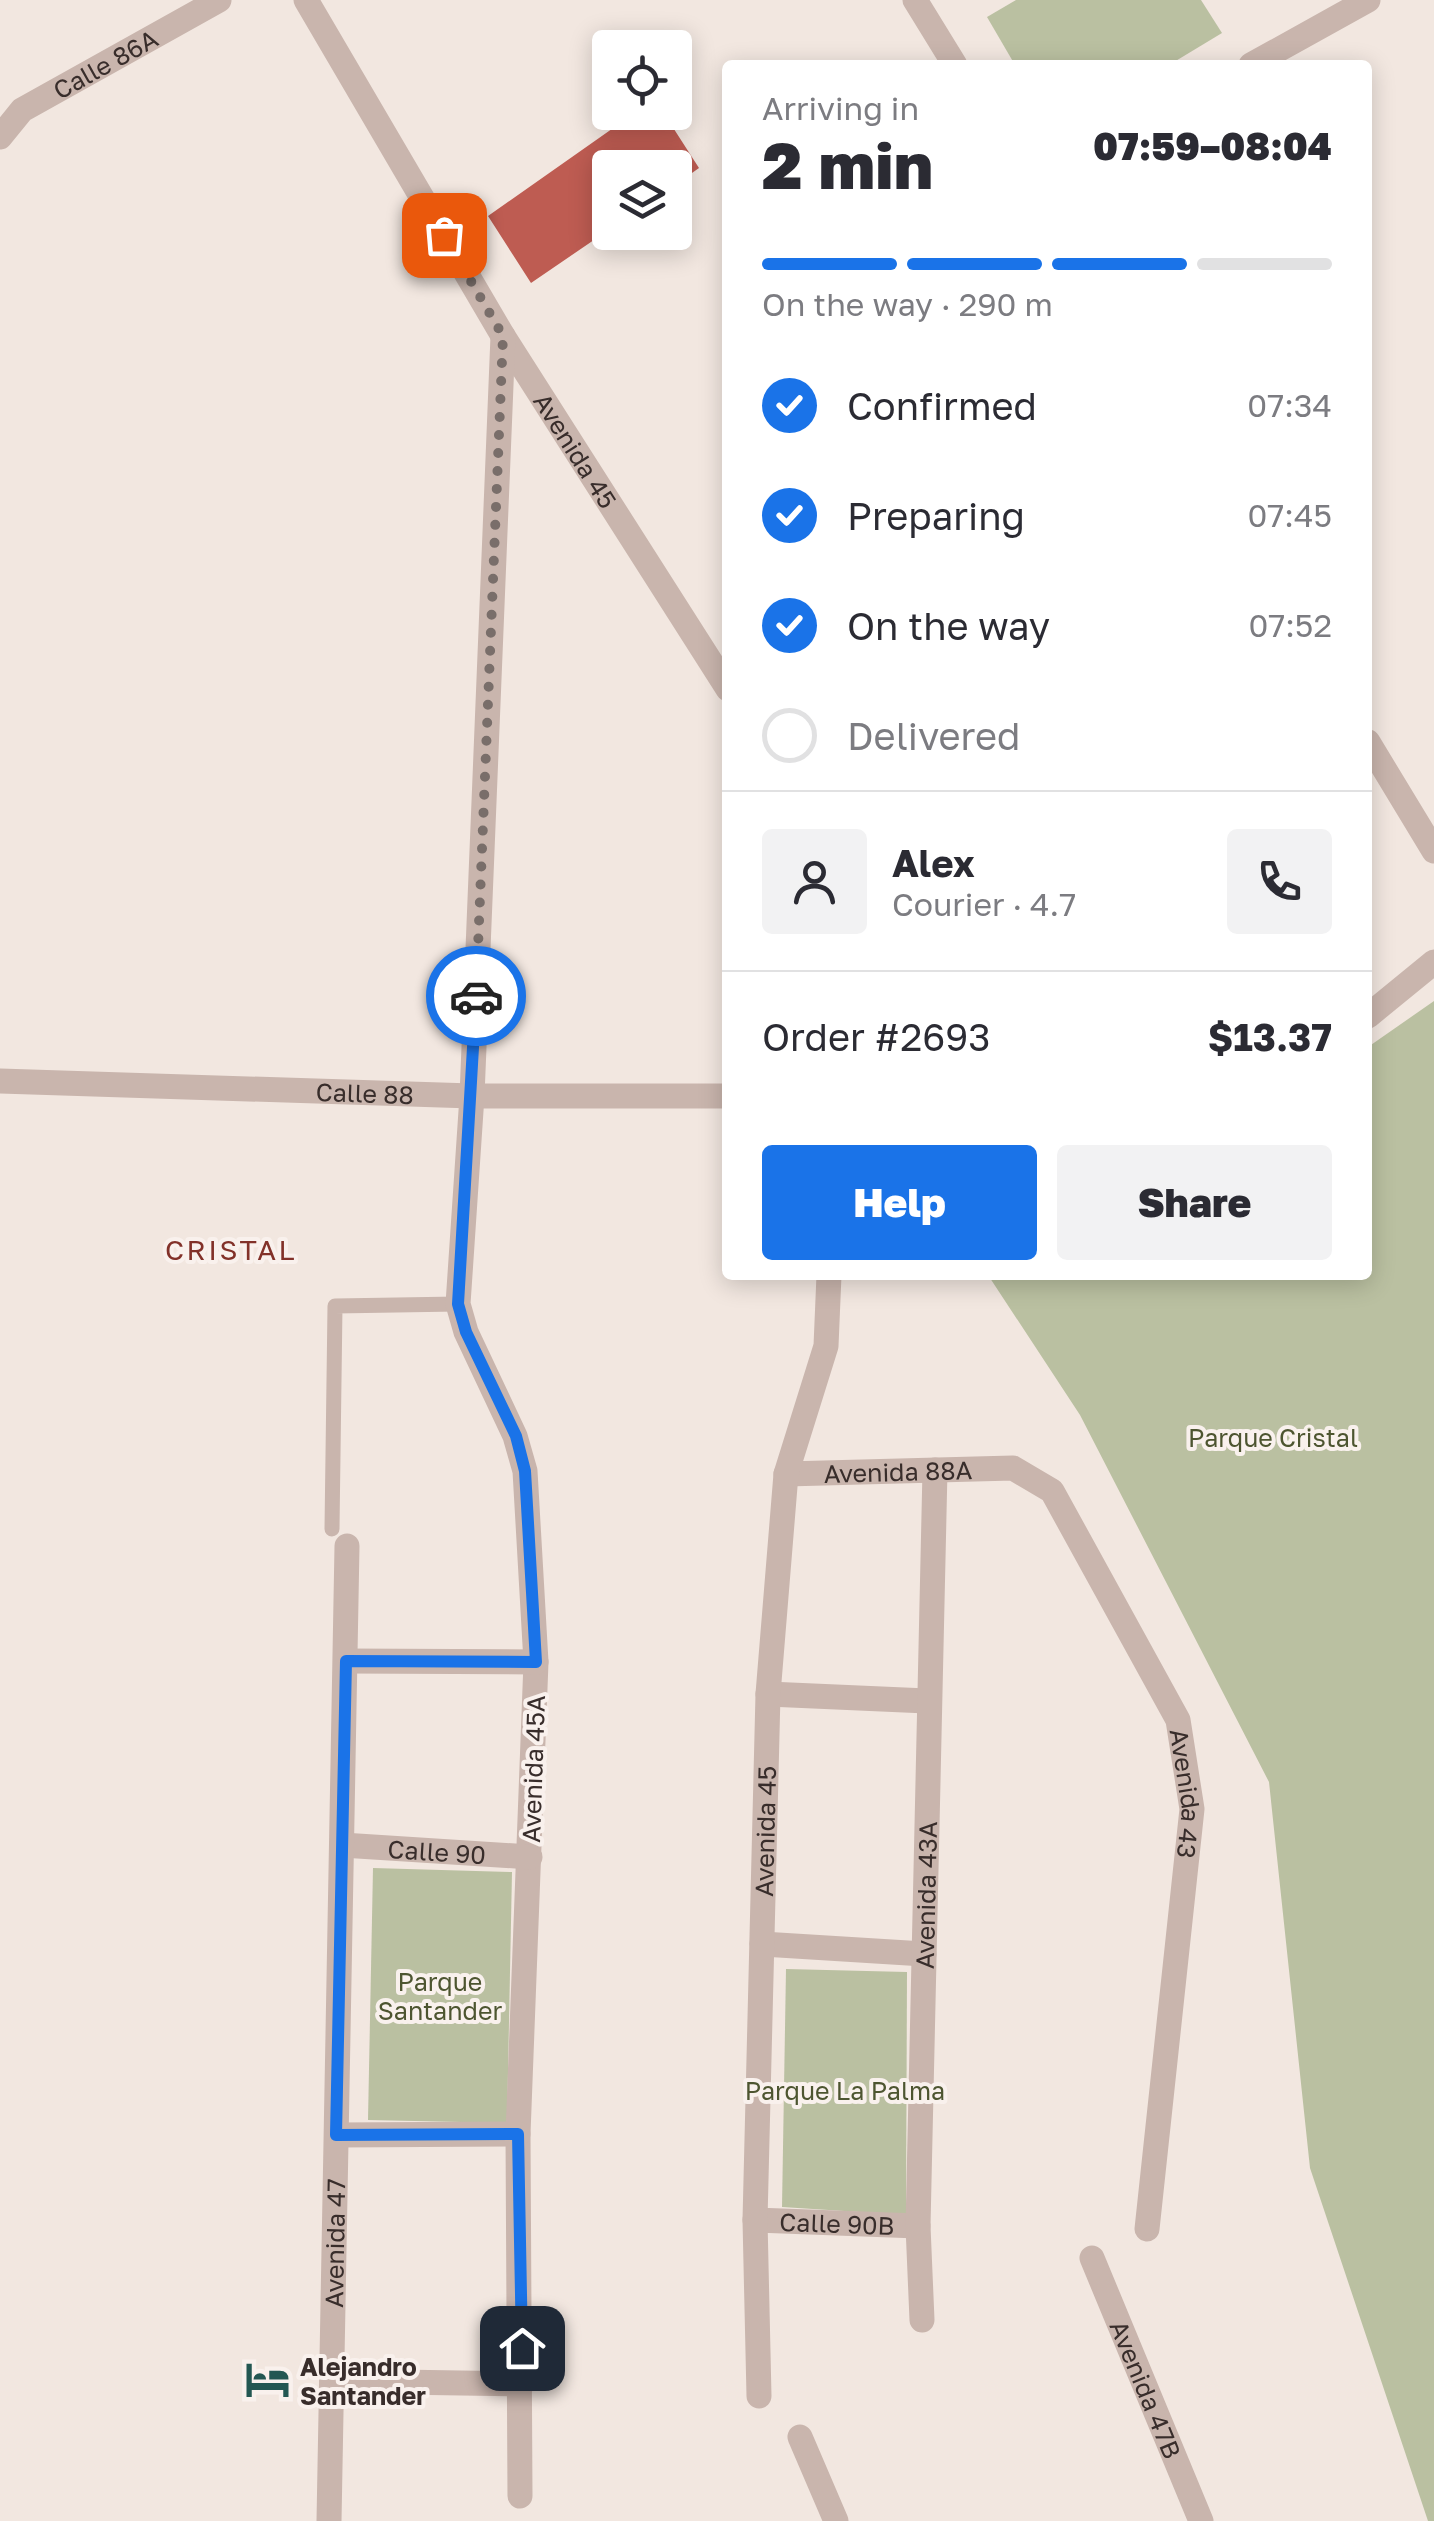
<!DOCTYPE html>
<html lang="en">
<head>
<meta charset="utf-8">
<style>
  body { margin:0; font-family:"Golos Text",sans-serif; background:#f2f2f3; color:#2b2b33; height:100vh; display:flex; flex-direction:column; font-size:38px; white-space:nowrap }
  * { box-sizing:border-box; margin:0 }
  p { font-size:32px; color:#7c7c81 }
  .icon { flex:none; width:55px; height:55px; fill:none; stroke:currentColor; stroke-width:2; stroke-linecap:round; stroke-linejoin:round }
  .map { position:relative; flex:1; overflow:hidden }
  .sheet { position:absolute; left:722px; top:60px; width:650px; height:1220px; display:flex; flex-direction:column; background:#fff; border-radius:10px; box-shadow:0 5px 25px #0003 }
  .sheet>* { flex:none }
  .controls { position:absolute; left:592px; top:30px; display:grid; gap:20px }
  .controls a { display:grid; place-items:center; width:100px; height:100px; border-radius:10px; background:#fff; box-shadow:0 5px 25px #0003; font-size:50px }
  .pin { position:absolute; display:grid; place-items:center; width:85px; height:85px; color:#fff; margin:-42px; border-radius:20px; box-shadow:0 5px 15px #0006 }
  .courier { position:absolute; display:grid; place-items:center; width:100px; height:100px; margin:-50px; border:8px solid #1a73e8; border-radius:50%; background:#fff; color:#222; box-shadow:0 2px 12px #0007 }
  .headline em { font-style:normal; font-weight:800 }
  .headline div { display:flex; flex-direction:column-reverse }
  .headline { display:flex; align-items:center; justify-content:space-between; height:170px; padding:0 40px }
  h1 { font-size:65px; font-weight:800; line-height:75px }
  .bar { display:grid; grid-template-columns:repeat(4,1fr); gap:15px 10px; align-content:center; height:120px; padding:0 40px }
  .bar i { height:12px; border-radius:8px; background:#e1e1e2 }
  .bar .active { background:#1a73e8 }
  .bar p { grid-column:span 4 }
  .line { display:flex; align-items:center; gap:25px; padding:0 40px; border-top:2px solid #e1e1e2 }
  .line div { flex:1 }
  .round { display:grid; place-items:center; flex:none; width:105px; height:105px; border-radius:10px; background:#f2f2f3 }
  ol { padding:0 40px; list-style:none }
  li { display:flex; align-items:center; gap:30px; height:110px }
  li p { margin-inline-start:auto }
  li .icon { padding:10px; border-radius:50%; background:#1a73e8; color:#fff; stroke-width:4 }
  li:last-child { color:#7c7c81 }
  li i { width:55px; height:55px; border:5px solid #e1e1e2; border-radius:50% }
  .action { display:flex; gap:20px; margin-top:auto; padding:20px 40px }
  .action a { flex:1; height:115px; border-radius:10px; background:#1a73e8; color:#fff; font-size:40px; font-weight:800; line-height:115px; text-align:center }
  .action a+a { background:#f2f2f3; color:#2b2b33 }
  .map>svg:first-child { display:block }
  .green { fill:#bac0a1 }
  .building { fill:#be5c52 }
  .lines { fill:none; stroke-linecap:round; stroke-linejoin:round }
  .service { stroke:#c9b5ad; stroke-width:15 }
  .minor { stroke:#c9b5ad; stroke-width:25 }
  .done { stroke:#796e6a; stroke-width:10; stroke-dasharray:0 18 }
  .route { stroke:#1a73e8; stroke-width:12 }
  .labels { text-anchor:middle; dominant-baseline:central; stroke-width:8; stroke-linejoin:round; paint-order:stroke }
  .street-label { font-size:25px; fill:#382d2b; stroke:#f9f1ed }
  .park-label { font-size:25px; fill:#4d5530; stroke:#f9f1ed }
  .poi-label { font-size:25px; font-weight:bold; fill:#382d2b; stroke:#f9f1ed; text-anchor:start }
  .neighbourhood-label { font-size:28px; letter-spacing:2.5px; fill:#823129; stroke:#f9f1ed }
</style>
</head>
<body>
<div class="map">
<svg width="1434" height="2521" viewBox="0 0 1434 2521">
  <rect width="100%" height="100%" fill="#f2e7e0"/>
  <g class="green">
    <polygon points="1016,0 1201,0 1222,33 1169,65 1015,65 987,17"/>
    <polygon points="1434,1001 1434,2521 1428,2521 1310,2168 1269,1782 1080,1415 988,1275 1368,1275 1368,1047"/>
    <polygon points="373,1868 512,1872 507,2123 368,2120"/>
    <polygon points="786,1969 907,1972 906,2215 782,2207"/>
  </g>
  <polygon class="building" points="636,112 663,112 699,168 675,185 675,168 610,168 610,229 531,283 488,216"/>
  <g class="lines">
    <polyline class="service" points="332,1529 335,1306 458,1304"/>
    <g class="minor">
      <path id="s1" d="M306 0 503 336 728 689"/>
      <polyline points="915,0 955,65"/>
      <polyline points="1251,65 1368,0"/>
      <path id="s2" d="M0 137 22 110 219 0"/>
      <polyline points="503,336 472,1096 458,1304 466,1332 515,1436 525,1471 536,1662 518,2134 520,2496"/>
      <polyline points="1368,742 1434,851"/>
      <polyline points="1368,1016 1434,962"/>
      <path id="s3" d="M0 1081 472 1096H728"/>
      <path id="s4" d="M786 1474 1013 1468 1052 1491 1178 1720 1192 1809 1147 2229"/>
      <polyline points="346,1661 536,1662"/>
      <polyline points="768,1694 927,1701"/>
      <path id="s5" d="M342 1845 530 1857"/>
      <polyline points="762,1944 924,1954"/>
      <polyline points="337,2135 518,2134"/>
      <path id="s6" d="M755 2220 918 2226"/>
      <path id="s7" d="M1092 2258 1201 2521"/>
      <path id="s8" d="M922 2320 918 2226 935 1470"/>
      <polyline points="332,2381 522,2384"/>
      <path id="s9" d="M759 2396 755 2220 768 1694 786 1474 826 1346 829 1275"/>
      <polyline points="800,2437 836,2521"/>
      <path id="s10" d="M329 2521 347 1546"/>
    </g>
  </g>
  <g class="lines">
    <polyline class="done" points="444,235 503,336 476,996"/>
    <polyline class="route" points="476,996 458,1304 466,1332 516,1436 525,1471 536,1662 346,1661 336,2135 518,2134 522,2348"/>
  </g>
  <defs>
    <symbol id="hotel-bare" viewBox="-9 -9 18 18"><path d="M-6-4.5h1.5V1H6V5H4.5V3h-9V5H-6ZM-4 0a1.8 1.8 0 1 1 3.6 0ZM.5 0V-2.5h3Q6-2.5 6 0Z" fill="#235752" stroke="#f9f1ed" stroke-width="2.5" paint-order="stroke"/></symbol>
  </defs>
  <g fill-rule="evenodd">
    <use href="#hotel-bare" x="236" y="2348" width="63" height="63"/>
  </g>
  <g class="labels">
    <g class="street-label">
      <text stroke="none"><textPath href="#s2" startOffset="130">Calle 86A</textPath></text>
      <text stroke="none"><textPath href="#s1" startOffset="525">Avenida 45</textPath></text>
      <text stroke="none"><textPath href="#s3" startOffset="365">Calle 88</textPath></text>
      <text stroke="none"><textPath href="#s4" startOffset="112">Avenida 88A</textPath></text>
      <text transform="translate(533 1769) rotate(-88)">Avenida 45A</text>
      <text stroke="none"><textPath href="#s4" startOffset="608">Avenida 43</textPath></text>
      <text stroke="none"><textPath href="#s9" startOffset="565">Avenida 45</textPath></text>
      <text stroke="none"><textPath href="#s5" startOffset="95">Calle 90</textPath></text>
      <text stroke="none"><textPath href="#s8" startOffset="425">Avenida 43A</textPath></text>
      <text stroke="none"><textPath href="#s6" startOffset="82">Calle 90B</textPath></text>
      <text stroke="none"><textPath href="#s10" startOffset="278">Avenida 47</textPath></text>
      <text stroke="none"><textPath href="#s7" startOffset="142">Avenida 47B</textPath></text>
    </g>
    <g class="park-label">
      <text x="1273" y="1437">Parque Cristal</text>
      <text x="440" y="1981">Parque<tspan x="440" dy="29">Santander</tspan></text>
      <text x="845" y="2090">Parque La Palma</text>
    </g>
    <g class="poi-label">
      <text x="300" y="2366">Alejandro<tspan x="300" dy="29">Santander</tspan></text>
    </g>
    <g class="neighbourhood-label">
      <text x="231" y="1249">CRISTAL</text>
    </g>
  </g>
</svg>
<div class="controls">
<a><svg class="icon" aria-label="locate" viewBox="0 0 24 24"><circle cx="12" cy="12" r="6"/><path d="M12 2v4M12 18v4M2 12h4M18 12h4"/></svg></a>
<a><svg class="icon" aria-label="layers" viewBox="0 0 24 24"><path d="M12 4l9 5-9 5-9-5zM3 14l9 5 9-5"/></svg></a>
</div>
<div class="pin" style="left:444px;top:235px;background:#ea580c"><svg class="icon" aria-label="bag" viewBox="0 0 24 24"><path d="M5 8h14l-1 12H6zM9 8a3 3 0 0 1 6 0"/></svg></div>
<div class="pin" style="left:522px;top:2348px;background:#1f2937"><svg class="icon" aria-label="home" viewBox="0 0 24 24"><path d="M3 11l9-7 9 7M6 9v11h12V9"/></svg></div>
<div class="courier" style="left:476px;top:996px"><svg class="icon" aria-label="car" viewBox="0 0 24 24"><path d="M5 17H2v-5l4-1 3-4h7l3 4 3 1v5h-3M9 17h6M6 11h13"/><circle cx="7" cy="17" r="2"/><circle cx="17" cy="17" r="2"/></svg></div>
<section class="sheet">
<div class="headline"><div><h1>2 min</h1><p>Arriving in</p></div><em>07:59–08:04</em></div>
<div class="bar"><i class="active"></i><i class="active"></i><i class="active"></i><i></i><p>On the way · 290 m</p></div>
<ol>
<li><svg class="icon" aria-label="check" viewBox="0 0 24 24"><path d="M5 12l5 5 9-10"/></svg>Confirmed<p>07:34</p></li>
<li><svg class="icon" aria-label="check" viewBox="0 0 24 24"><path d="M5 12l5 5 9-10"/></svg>Preparing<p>07:45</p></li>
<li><svg class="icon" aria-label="check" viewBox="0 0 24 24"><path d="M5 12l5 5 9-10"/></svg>On the way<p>07:52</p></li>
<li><i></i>Delivered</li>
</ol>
<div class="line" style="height:180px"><a class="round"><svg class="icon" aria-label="person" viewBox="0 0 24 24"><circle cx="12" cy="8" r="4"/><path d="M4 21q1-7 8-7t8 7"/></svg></a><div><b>Alex</b><p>Courier · 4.7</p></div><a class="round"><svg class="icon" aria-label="phone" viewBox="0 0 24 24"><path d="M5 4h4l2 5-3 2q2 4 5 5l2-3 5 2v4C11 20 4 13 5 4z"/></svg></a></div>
<div class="line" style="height:130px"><div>Order #2693</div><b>$13.37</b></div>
<div class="action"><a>Help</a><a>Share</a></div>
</section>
</div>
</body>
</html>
